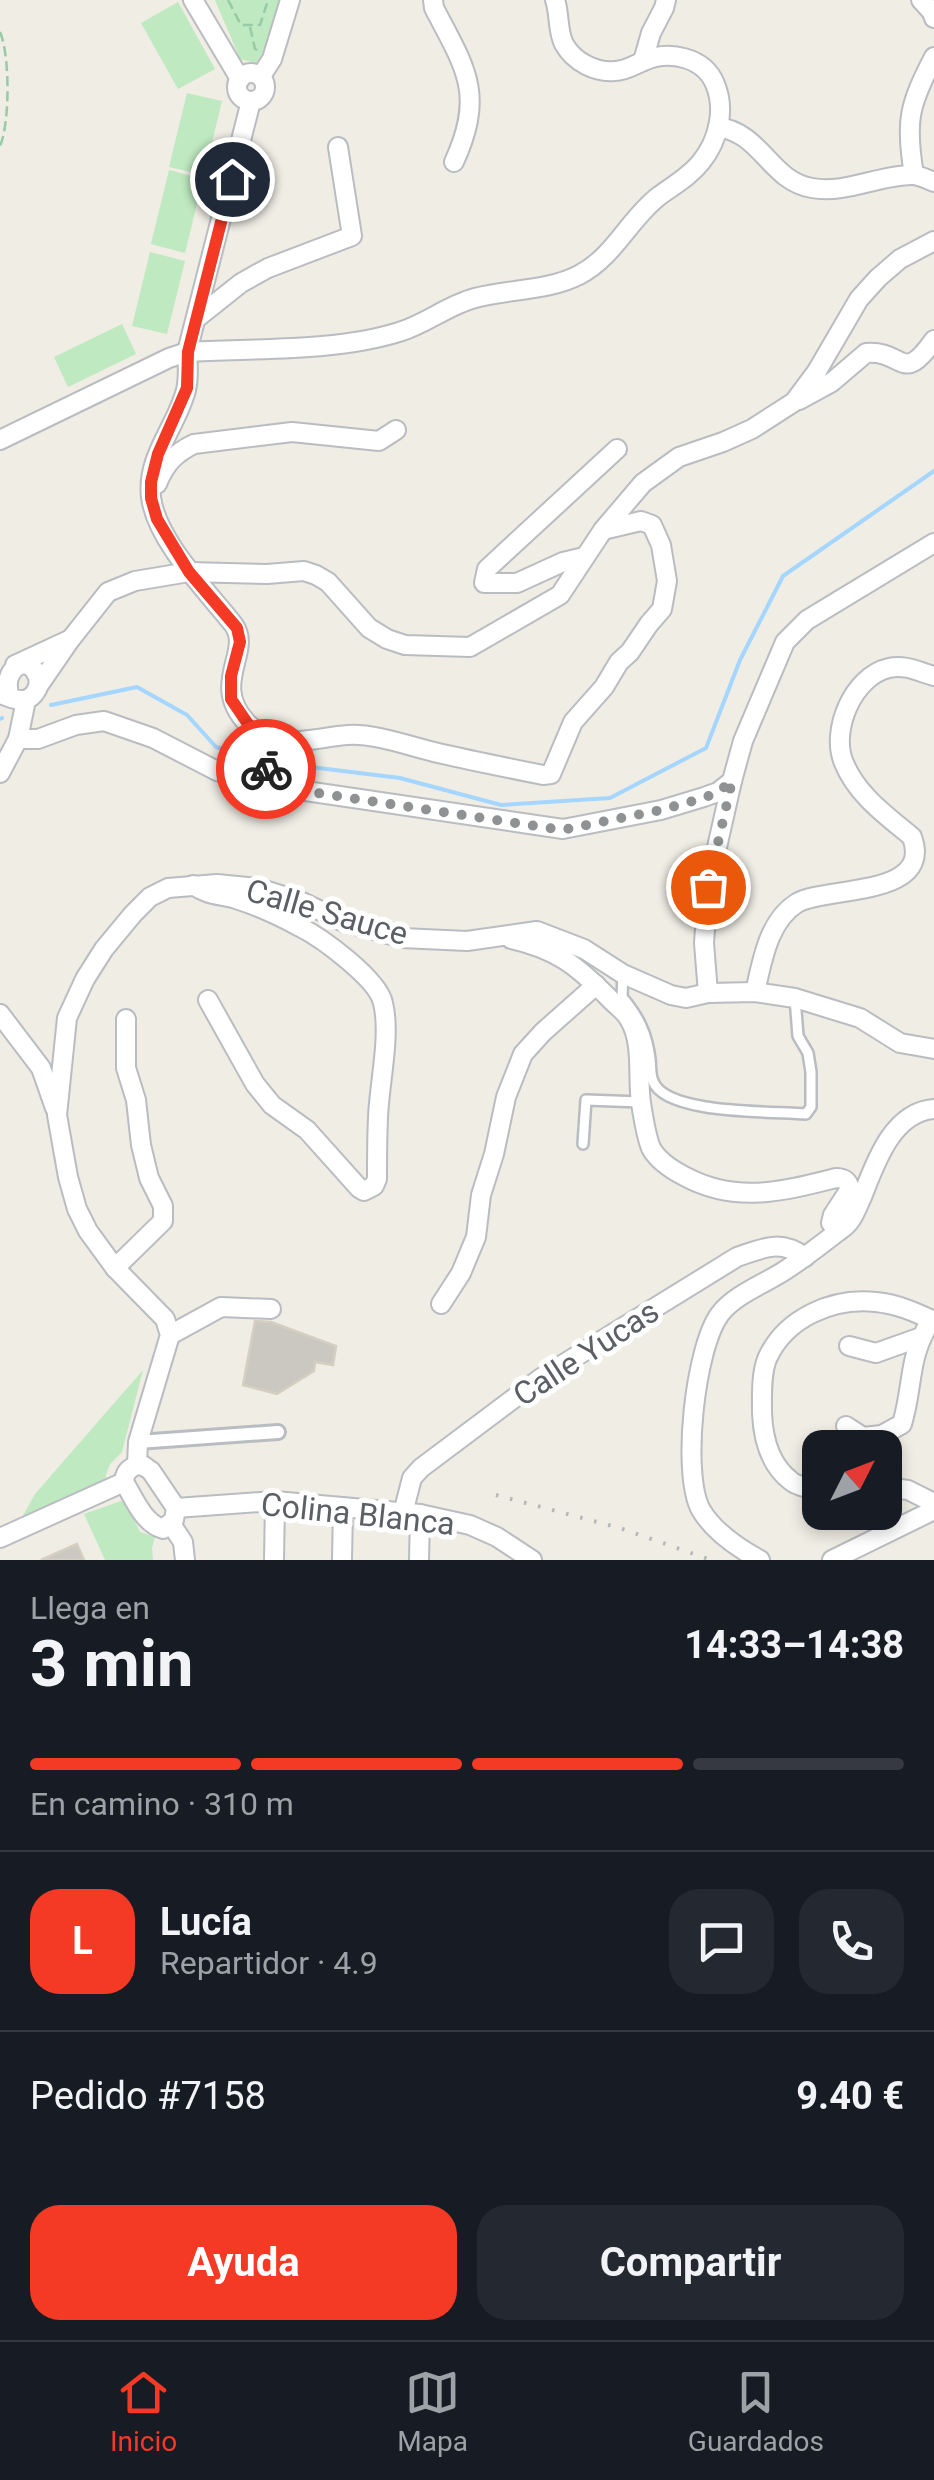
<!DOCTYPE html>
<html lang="es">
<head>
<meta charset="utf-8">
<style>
  body { margin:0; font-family:Roboto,sans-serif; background:#242831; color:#f1f3f6; height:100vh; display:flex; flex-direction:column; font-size:38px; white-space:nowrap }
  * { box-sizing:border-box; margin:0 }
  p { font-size:32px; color:#9ea1a6 }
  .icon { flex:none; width:55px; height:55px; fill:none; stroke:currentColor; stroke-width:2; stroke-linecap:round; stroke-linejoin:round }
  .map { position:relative; height:1560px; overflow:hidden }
  .sheet { display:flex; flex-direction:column; background:#171b24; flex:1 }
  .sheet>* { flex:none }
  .needle { width:65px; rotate:48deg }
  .tools { position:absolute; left:802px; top:1430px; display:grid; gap:20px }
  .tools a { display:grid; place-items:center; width:100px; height:100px; border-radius:20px; background:#171b24; box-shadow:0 5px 15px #0003; font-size:50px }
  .pin { position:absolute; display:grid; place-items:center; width:85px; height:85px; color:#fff; margin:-42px; border:5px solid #fff; border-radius:50%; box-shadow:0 2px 10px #0007 }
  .courier { position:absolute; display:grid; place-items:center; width:100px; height:100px; margin:-50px; border:8px solid #f43925; border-radius:50%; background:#fff; color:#222; box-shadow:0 2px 12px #0007 }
  .summary em { font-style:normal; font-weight:700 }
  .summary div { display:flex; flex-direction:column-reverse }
  .summary { display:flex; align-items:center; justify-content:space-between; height:170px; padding:0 30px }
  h1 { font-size:65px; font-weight:700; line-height:75px }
  .bar { display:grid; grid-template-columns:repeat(4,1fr); gap:15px 10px; align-content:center; height:120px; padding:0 30px }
  .bar i { height:12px; border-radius:8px; background:#363941 }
  .bar .selected { background:#f43925 }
  .bar p { grid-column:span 4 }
  .line { display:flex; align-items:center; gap:25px; padding:0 30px; border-top:2px solid #363941 }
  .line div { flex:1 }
  .round { display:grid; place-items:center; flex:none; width:105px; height:105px; border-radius:30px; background:#242831 }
  .cta { display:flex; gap:20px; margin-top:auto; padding:20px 30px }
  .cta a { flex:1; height:115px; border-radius:30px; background:#f43925; color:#fff; font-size:40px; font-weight:700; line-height:115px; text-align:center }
  .cta a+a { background:#242831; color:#f1f3f6 }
  .tab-bar { display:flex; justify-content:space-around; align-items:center; height:140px; border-top:2px solid #363941; background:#171b24; font-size:28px; color:#9ea1a6 }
  .tab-bar a { display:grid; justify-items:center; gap:5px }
  .tab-bar .selected { color:#f43925 }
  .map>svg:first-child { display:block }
  .green { fill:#bfe9c0 }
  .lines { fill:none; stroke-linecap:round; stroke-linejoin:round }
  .stream { stroke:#a4d6ff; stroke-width:4 }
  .building { fill:#cbc8c1; stroke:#d5cfc2; stroke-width:2.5 }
  .service-casing { stroke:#b9bcc1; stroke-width:14 }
  .pedestrian-casing { stroke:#b9bcc1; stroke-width:18 }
  .minor-casing { stroke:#b9bcc1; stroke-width:22 }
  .path { stroke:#97caa6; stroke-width:2.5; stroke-dasharray:10 5; stroke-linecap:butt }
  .service { stroke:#fff; stroke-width:9 }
  .pedestrian { stroke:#fff; stroke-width:12 }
  .minor { stroke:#fff; stroke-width:18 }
  .rail { stroke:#b5b6b7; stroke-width:4; stroke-dasharray:2.5 12; stroke-linecap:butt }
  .done { stroke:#8f9192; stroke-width:10; stroke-dasharray:0 18 }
  .route { stroke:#f43925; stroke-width:12 }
  .labels { text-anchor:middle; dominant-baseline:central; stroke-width:10; stroke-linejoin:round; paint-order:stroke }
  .street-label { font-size:32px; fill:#5c6066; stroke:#fff }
</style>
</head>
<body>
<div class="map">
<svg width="934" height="1560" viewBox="0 0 934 1560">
  <rect width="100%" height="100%" fill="#efede4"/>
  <g class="green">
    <polygon points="215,0 279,0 268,45 256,63 240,59"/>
    <polygon points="178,2 215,69 178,89 141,23"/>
    <polygon points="187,93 222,101 204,175 169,167"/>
    <polygon points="169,170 203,179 185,253 151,244"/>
    <polygon points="150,252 185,261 167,334 132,326"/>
    <polygon points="122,324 136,354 68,387 54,357"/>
    <polygon points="143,1370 122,1452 110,1464 106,1475 105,1487 20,1521 35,1494"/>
    <polygon points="121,1501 127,1505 140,1532 155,1537 152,1548 153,1560 105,1560 84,1514"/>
  </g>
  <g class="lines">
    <g class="stream">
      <polyline points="51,705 137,687 187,715 216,747 255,760"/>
      <polyline points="0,719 2,718"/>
      <polyline points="278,763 400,778 501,805 610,798 706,748 740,660 783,576 934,471"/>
    </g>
  </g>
  <g class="building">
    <polygon points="255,1321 271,1322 336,1346 333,1365 315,1362 314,1371 277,1394 243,1385"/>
    <polygon points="77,1544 84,1560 41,1560"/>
  </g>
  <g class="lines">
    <defs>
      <g id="service">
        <path d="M623 974 622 997C638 1016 647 1033 650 1059 651 1066 650 1075 653 1081 665 1115 774 1111 806 1114L811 1107V1072L808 1053 798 1036 795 998"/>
        <polyline points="583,1144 586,1100 641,1102"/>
      </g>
      <polyline id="pedestrian" points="138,1442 278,1432"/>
      <g id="minor">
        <polyline points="193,0 240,79"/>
        <path d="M433 0 434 8C466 69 485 94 454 162"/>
        <polyline points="921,0 932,12 934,18"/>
        <polyline points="643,61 651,33 664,8 666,0"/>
        <circle cx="251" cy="87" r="14"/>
        <polyline points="261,76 272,59 290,0"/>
        <path d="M251 101 187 352C188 364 189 377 186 390 177 426 146 457 151 497 156 540 207 591 233 624 254 651 209 683 247 723 277 754 314 737 348 735 374 733 412 747 438 753 473 761 508 768 543 775L551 774 573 722 604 687 619 662 630 652 649 624 662 609 667 581 661 545 652 525 641 521 603 530"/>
        <path d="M718 127C762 133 770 181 812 188 846 194 879 175 912 175 919 175 927 179 934 182"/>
        <path d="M914 175C905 121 909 105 934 57"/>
        <polyline points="197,318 241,283 268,268 352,236 338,147"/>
        <path d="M799 400 832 382 866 353C905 350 901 386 934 340"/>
        <path d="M0 440 169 358 187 352C255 348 335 352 399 332 426 324 448 305 475 298 509 289 548 291 579 275 614 257 629 219 659 196 674 185 690 176 701 162 718 141 726 110 715 84 704 57 669 50 644 61 634 65 626 71 615 71 596 73 574 62 564 44 557 30 560 14 555 0"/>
        <path d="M157 484C165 464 175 453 194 444L292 432 379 441 396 430"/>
        <polyline points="584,557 563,562 517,583 484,583 487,569 617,449"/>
        <polyline points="15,665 69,640"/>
        <polyline points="39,685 70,640 108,592 135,581 189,572 267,574 304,571 316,575 328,582 369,628 387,639 405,645 470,647 560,595 603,530 643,483 679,457 723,442 752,429 794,402 817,371 859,299 878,278 900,259 934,241"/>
        <path d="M0 694C7 696 16 701 24 700 34 698 42 686 37 675 27 652 0 670 10 697"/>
        <polyline points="18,739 38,739 76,725 104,721 153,738 217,771 265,785 563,829 661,810 704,797 718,792 732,781 743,741 785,642 807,620 934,543"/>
        <polyline points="0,773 18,739 26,700"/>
        <polyline points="265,785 268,737"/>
        <path d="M193 885C209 896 219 894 236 899 258 906 280 916 300 927 322 938 378 979 383 1003 391 1036 379 1084 378 1118 377 1138 377 1159 377 1179L374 1186 364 1191 359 1188 307 1130 272 1105 255 1084 208 1000"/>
        <path d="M511 939C556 949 576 965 608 997 614 1004 625 1011 629 1019 644 1043 637 1077 641 1103 643 1116 646 1136 651 1148 658 1161 674 1171 686 1177 737 1204 784 1191 836 1178 845 1178 848 1181 850 1189L833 1215 831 1223 835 1228 840 1230C852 1223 856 1210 862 1197 875 1164 892 1112 934 1109"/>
        <path d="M755 992C762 962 768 921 797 903 826 886 934 898 912 837 887 816 857 795 844 763 830 731 853 676 889 668 905 664 919 672 934 676"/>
        <polyline points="708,993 704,943 708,887 732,781"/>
        <polyline points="0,1014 41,1068 55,1108"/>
        <polyline points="115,1268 163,1221 163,1206 149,1178 141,1145 136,1100 126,1068 126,1019"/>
        <polyline points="441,1304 461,1273 476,1237 481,1195 494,1154 506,1097 523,1054 543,1032 596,985"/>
        <polyline points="170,1335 221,1307 271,1309"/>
        <polyline points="849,1346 876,1353 921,1337"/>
        <path d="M846 1426 863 1437 882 1435 902 1424C914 1384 907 1359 931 1320"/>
        <polyline points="137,1465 138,1442 170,1335 165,1319 115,1268 88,1231 77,1209 68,1177 57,1115 67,1018 85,979 104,949 133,914 150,897 168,888 217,884 258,888 300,901 344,922 402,938 467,941 537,931 584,949 623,974 671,995 686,998 708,993 755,992 795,998 860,1018 900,1043 934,1049"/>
        <path d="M137 1465 144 1466 151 1471 176 1508 174 1520 163 1529C143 1523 134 1498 124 1482 125 1472 128 1469 137 1465Z"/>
        <polyline points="885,1487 908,1490 934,1503"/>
        <path d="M820 1490C811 1488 798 1487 791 1481 770 1465 763 1438 762 1413 762 1396 761 1374 767 1359 785 1318 833 1297 876 1302 897 1304 915 1312 934 1321"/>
        <polyline points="176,1508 275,1501 420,1514 470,1525 497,1537 532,1560"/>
        <path d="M403 1513 412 1478 421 1468 541 1378 737 1257C764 1248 780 1239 805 1257"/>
        <polyline points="171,1524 183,1542 185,1560"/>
        <polyline points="0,1538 124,1482"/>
        <polyline points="274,1560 275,1501"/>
        <polyline points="342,1560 343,1507"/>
        <polyline points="419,1560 420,1514"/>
        <path d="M760 1560C738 1548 714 1532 701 1510 681 1474 695 1347 720 1314 734 1295 764 1284 784 1271 803 1259 822 1244 840 1230"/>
        <polyline points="832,1560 934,1510"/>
      </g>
    </defs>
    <use href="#service" class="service-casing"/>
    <use href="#pedestrian" class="pedestrian-casing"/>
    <use href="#minor" class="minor-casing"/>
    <g class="path">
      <polyline points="228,0 241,25 260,25 268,0"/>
      <polyline points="250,27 255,49 259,51"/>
      <path d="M0 32C10 55 10 123 0 146"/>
    </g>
    <use href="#service" class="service"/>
    <use href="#pedestrian" class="pedestrian"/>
    <use href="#minor" class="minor"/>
    <polyline class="rail" points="496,1495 620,1528 711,1560"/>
  </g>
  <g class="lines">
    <polyline class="done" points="266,769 264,785 562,830 661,810 704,798 718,792 732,781 708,887"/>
    <polyline class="route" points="232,179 188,352 187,388 158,454 151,482 151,498 157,519 189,572 237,628 240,642 231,676 231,699 248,724 268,737 266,769"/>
  </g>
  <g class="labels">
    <g class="street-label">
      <text transform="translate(327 912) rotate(16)">Calle Sauce</text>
      <text transform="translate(586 1353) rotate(-33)">Calle Yucas</text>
      <text transform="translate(358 1514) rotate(6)">Colina Blanca</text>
    </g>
  </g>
</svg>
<div class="tools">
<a><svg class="needle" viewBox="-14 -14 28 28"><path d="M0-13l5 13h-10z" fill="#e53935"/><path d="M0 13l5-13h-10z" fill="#9ea1a6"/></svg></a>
</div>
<div class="pin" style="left:708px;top:887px;background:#ea580c"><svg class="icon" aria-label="bag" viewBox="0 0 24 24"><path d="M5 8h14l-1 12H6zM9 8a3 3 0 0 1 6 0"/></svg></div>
<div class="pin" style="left:232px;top:179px;background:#1f2937"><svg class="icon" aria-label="home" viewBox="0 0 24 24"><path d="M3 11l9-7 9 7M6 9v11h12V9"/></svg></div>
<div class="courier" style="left:266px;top:769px"><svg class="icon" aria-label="bike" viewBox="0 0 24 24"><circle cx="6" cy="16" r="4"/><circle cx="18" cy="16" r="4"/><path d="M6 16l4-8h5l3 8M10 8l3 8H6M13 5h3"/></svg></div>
</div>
<section class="sheet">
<div class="summary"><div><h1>3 min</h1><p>Llega en</p></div><em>14:33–14:38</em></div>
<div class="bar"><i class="selected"></i><i class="selected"></i><i class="selected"></i><i></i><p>En camino · 310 m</p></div>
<div class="line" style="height:180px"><b class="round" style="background:#f43925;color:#fff">L</b><div><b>Lucía</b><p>Repartidor · 4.9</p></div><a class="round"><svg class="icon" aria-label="chat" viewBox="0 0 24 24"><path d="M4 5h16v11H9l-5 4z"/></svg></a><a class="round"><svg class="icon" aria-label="phone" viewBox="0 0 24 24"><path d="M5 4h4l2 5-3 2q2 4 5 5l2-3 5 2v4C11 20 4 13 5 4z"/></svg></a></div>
<div class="line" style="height:130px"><div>Pedido #7158</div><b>9.40 €</b></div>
<div class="cta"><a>Ayuda</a><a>Compartir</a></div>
</section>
<nav class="tab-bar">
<a class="selected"><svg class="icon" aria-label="home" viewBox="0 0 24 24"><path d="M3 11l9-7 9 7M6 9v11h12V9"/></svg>Inicio</a>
<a><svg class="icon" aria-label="map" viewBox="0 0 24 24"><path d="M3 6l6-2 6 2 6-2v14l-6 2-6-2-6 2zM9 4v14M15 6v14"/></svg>Mapa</a>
<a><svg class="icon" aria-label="saved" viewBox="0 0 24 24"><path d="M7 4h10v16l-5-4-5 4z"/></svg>Guardados</a>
</nav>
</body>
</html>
